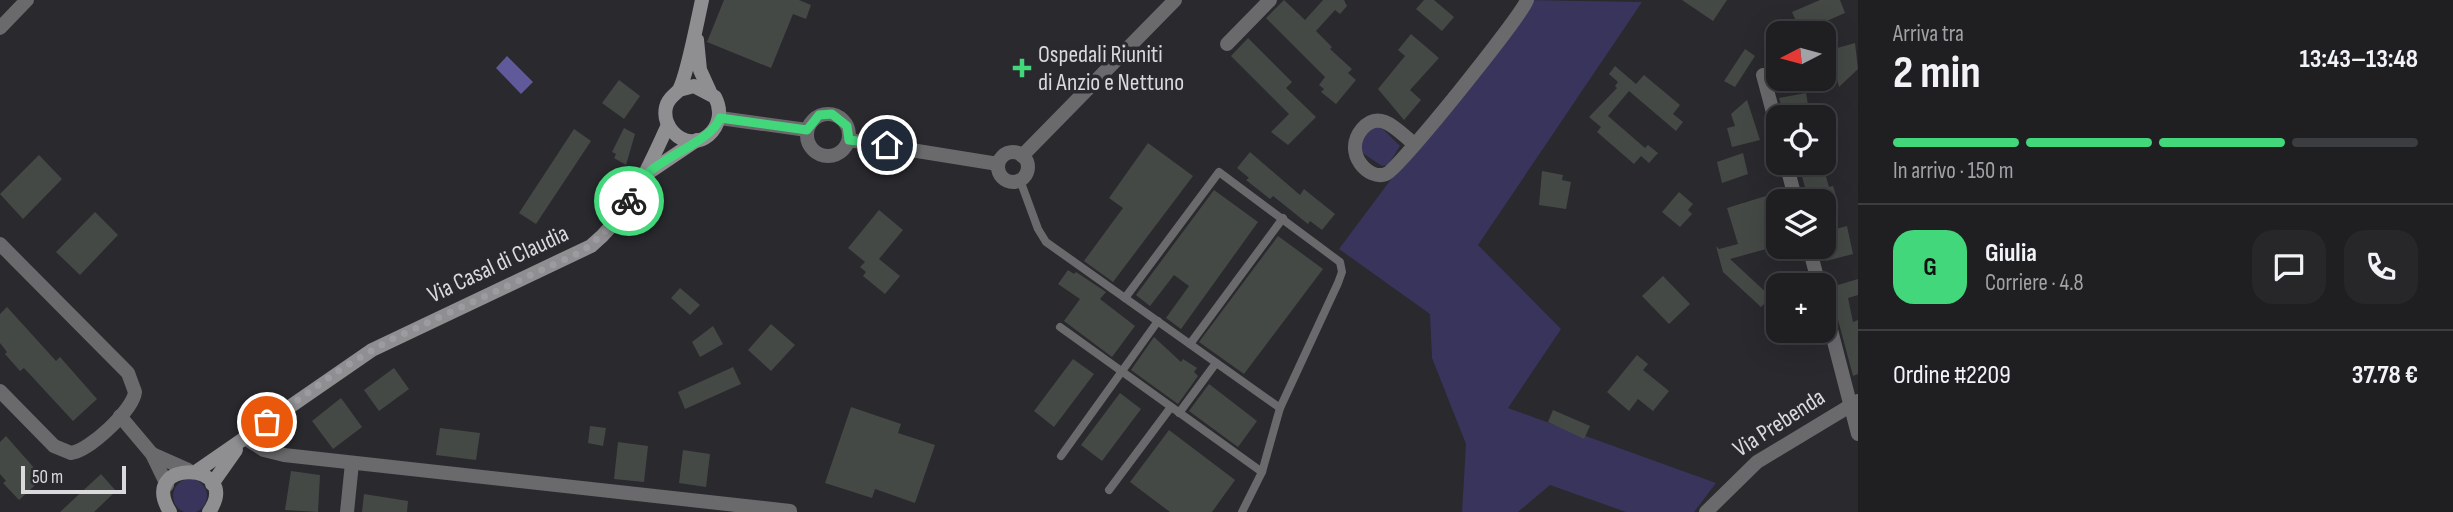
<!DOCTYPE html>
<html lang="it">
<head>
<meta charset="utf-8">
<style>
  body { margin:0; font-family:"Sofia Sans Condensed",sans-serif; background:#27272a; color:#f1f3f6; height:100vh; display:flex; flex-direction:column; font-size:26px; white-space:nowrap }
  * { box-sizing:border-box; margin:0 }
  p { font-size:23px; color:#a1a2a5 }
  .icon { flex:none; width:38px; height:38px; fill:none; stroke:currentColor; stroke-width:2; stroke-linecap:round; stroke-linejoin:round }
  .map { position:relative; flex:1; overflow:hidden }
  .panel { display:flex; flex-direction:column; background:#1f1f22; width:595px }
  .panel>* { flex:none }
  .needle { width:46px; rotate:264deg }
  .tools { position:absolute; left:1766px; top:21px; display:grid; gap:14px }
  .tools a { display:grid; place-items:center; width:70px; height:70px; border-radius:14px; background:#1f1f22; box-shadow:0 7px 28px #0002,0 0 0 2px #3c3d40; font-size:35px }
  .scale { position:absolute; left:21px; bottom:18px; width:105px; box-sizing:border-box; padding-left:7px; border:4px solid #dadadd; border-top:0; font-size:19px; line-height:24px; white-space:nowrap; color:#dadadd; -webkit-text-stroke:5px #29292e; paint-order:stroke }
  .pin { position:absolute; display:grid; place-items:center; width:60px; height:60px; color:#fff; margin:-30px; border:4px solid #fff; border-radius:50%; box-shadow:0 2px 7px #0007 }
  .courier { position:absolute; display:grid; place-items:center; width:70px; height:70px; margin:-35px; border:5px solid #43d77b; border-radius:50%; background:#fff; color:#222; box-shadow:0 2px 9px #0007 }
  .head em { font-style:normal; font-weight:700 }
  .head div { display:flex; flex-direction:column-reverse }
  .head { display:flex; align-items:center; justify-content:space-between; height:119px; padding:0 35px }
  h1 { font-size:46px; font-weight:700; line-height:52px }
  .bar { display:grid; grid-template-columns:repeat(4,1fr); gap:10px 7px; align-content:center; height:84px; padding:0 35px }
  .bar i { height:9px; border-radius:5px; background:#3c3d40 }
  .bar .on { background:#43d77b }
  .bar p { grid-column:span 4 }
  .line { display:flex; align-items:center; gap:18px; padding:0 35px; border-top:2px solid #3c3d40 }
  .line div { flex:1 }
  .round { display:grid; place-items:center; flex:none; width:74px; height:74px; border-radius:21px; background:#27272a }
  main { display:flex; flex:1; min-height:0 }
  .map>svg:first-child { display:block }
  .green { fill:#38345b }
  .water { fill:#60599a }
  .building { fill:#444945 }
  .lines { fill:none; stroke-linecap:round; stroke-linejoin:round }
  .lane { stroke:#6a6a6d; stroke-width:8 }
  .street { stroke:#6a6a6d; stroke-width:14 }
  .secondary { stroke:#8f8f92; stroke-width:14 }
  .done { stroke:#9c9ca0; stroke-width:7; stroke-dasharray:0 12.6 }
  .route { stroke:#43d77b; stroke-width:9 }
  .poi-dot { fill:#43d77b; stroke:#29292e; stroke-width:2.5 }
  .labels { text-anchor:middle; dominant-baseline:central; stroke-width:7; stroke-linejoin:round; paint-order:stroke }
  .poi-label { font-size:24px; fill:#dadadd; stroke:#29292e; text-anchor:start }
  .street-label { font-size:24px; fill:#dadadd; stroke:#29292e }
</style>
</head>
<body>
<main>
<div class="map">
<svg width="1858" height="512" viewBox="0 0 1858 512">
  <rect width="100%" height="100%" fill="#29292e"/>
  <g class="green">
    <polygon points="1520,0 1642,2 1478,245 1561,329 1508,408 1716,483 1694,512 1626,512 1550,485 1518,512 1462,512 1466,444 1432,358 1430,314 1339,249 1521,5"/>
    <polygon points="1380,126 1400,146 1388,165 1382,166 1361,152 1359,143 1372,127"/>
    <circle cx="190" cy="496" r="17"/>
  </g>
  <polygon class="water" points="507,56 533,82 521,94 496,68"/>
  <g class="building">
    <polygon points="724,0 799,0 811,5 806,19 793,14 771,68 707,42"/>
    <polygon points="1284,0 1305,20 1323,0 1344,0 1347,6 1340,14 1335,10 1316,31 1332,47 1330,49 1352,69 1348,73 1356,80 1336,104 1321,92 1324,89 1319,85 1325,77 1266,18"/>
    <polygon points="1424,0 1434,0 1454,17 1442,31 1416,9"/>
    <polygon points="1682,0 1727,0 1713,21"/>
    <polygon points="1820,0 1840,0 1845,13 1801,32 1792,12"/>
    <polygon points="1411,34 1439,58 1410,90 1421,100 1404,120 1378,89 1405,56 1398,50"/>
    <polygon points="1248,38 1292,82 1286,88 1316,117 1288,145 1271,132 1289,114 1231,56"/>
    <polygon points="1855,43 1858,69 1839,87 1830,50"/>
    <polygon points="1745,49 1755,56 1735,87 1724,81"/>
    <polygon points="1615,66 1636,84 1644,75 1680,105 1673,114 1683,122 1676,131 1629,91 1608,116 1645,148 1648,145 1658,153 1649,163 1641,156 1634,164 1597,132 1601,127 1589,117 1617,88 1615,86 1618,82 1609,74"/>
    <polygon points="619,80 640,96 624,119 602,103"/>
    <polygon points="1806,93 1810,117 1784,117 1779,98"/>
    <polygon points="1747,100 1760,140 1732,147 1727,128 1735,126 1731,114"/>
    <polygon points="624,128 635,134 626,165 614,158 616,154 612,152"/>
    <polygon points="574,129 591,141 536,224 519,213"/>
    <polygon points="1148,143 1193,176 1113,282 1084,261 1123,208 1109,198"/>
    <polygon points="1250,152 1300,195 1304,189 1335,214 1322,230 1310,221 1308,224 1273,196 1270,199 1246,180 1249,178 1237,168"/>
    <polygon points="1743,153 1748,174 1722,183 1717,162"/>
    <polygon points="39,155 62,179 23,219 0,194"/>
    <polygon points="1798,163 1822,163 1829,187 1833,186 1837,199 1824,223 1824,201 1809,201"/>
    <polygon points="1542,171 1563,175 1562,180 1571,182 1566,209 1539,205"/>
    <polygon points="1214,190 1258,222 1181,329 1166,318 1189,286 1174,275 1150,306 1136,295"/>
    <polygon points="1679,192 1693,204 1688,210 1692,214 1680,227 1662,212"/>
    <polygon points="1766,196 1777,246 1730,259 1771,297 1761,307 1723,272 1716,246 1719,249 1738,244 1727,208"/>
    <polygon points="879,210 903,230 879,259 900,276 885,294 863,276 866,272 860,267 865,262 848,248"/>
    <polygon points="95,212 118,235 80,275 56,252"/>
    <polygon points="1847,226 1853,254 1826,261 1824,243 1829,242 1828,238 1838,235 1836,229"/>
    <polygon points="1278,236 1323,269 1244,374 1199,342"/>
    <polygon points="1068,270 1074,274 1076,272 1106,292 1100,299 1135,326 1112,357 1064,321 1080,299 1058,284"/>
    <polygon points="1663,276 1690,304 1669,324 1642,296"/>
    <polygon points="1858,279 1858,295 1848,298 1853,322 1858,320 1858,374 1853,376 1833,301 1824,293 1828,288"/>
    <polygon points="680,288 700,305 690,315 671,298"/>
    <polygon points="7,307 56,361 60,357 97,399 73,421 24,368 20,371 5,354 7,352 0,343 0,314"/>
    <polygon points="771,324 795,345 771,371 748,350"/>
    <polygon points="713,326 723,344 700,357 692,342"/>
    <polygon points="1154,337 1181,362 1183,359 1197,368 1194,372 1198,376 1178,404 1131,370"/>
    <polygon points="1637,355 1648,364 1643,370 1669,391 1653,411 1638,399 1629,411 1607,392"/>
    <polygon points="1073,359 1094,374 1054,427 1034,411"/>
    <polygon points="733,367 741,384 685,409 678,392"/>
    <polygon points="394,368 409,389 379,411 364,390"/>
    <polygon points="1209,384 1257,421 1238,447 1189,411"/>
    <polygon points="1120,393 1141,409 1102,461 1081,445"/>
    <polygon points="341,398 362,427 333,449 312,421"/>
    <polygon points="851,407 901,424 898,433 935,445 915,503 875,489 872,498 825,483"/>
    <polygon points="1553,410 1590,426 1584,439 1548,422"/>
    <polygon points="590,426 606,428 603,446 588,443"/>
    <polygon points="440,428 480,433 476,460 436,455"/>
    <polygon points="1169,430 1235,480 1212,512 1170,512 1130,482"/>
    <polygon points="6,436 43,478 19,500 3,483 6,481 0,474 0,442"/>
    <polygon points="618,442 648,446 644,482 614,479"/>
    <polygon points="683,450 710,454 706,487 679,483"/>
    <polygon points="291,471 320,475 318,512 285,510"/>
    <polygon points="101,474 116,491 94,512 60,512"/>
    <polygon points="364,494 408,501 407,512 362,512"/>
  </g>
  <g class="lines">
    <g class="lane">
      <polyline points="1020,180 1038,229 1046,242 1280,408"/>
      <polyline points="1125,298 1219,172 1340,262 1342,272 1338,283 1280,408 1262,472 1242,512"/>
      <polyline points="1060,327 1262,472"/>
      <polyline points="1190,344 1283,218"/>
      <polyline points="1179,413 1216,363"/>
      <polyline points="1061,456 1158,321"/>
      <polyline points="1109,490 1171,407"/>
    </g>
    <g class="street">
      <polyline points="0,28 27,0"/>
      <polyline points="1227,44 1270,0"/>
      <polyline points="1763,75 1778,131"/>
      <circle cx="828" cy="135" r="21"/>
      <polyline points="720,118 807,130"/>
      <polyline points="849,140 998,164"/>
      <path d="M1414 144C1398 131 1380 108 1362 129 1342 153 1369 181 1386 174 1398 170 1521 17 1527 0"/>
      <circle cx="1013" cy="167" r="15"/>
      <polyline points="1022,156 1175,0"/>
      <polyline points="1786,163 1796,201"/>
      <path d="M0 244 128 373 135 392C133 410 89 451 71 453L54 446 0 391"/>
      <polyline points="1809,247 1819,285"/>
      <polyline points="1824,303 1858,434"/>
      <polyline points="120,416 152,454 167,485"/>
      <polyline points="245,438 264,450 284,455 790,511"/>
      <polyline points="152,454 188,470"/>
      <polyline points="347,512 352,463"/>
      <polyline points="1706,512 1757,462 1858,401"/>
    </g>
    <g class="secondary">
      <polyline points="697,40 700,70 710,92"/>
      <path d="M679 90 694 86 715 97C731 127 696 157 673 132 667 125 664 116 666 107 668 98 674 96 679 90 687 76 698 18 702 0"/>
      <polyline points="648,173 697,140"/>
      <path d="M197 471 372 350 591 246C629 215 648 168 668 125"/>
      <polyline points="212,484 236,450"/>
      <path d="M170 512C136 457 244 461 209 512"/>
    </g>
  </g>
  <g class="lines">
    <polyline class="done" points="267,422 341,369 388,341 583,251 604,233 629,201"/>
    <path class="route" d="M629 201C634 192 639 181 647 174 667 155 712 140 720 118L807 130 819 115 832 114 847 126 849 140 887 145"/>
  </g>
  <path class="poi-dot" d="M1018.5 57.5h7v7h7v7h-7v7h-7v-7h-7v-7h7z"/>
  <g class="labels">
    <g class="poi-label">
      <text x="1038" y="54">Ospedali Riuniti<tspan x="1038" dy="28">di Anzio e Nettuno</tspan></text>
    </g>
    <g class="street-label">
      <text transform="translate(498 264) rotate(-25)">Via Casal di Claudia</text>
      <text transform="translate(1779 423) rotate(-33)">Via Prebenda</text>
    </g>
  </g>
</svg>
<div class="tools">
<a><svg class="needle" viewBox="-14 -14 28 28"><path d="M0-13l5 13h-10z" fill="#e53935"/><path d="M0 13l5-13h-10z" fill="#a1a2a5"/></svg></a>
<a><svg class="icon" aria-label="locate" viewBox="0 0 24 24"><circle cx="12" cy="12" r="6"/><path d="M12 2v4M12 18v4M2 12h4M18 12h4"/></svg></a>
<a><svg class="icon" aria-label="layers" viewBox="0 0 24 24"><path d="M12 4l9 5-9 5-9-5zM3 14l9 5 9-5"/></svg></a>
<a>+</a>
</div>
<div class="scale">50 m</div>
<div class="pin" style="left:267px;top:422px;background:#ea580c"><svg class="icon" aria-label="bag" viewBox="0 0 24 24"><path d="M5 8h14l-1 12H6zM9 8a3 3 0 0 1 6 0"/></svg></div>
<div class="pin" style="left:887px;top:145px;background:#1f2937"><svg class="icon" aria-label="home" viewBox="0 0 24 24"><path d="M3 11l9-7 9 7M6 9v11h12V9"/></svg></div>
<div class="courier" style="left:629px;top:201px"><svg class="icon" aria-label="bike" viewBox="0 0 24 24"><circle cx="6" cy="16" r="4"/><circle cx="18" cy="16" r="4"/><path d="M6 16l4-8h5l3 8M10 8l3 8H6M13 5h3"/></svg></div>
</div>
<section class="panel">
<div class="head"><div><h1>2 min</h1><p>Arriva tra</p></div><em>13:43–13:48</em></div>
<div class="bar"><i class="on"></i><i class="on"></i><i class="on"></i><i></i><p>In arrivo · 150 m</p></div>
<div class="line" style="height:126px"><b class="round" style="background:#43d77b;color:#111">G</b><div><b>Giulia</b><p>Corriere · 4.8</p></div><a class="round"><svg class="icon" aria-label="chat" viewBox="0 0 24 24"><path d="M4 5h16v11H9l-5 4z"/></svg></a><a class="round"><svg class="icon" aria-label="phone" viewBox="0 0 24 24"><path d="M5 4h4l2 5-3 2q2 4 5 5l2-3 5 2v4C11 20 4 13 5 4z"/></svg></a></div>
<div class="line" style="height:91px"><div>Ordine #2209</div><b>37.78 €</b></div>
</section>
</main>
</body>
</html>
